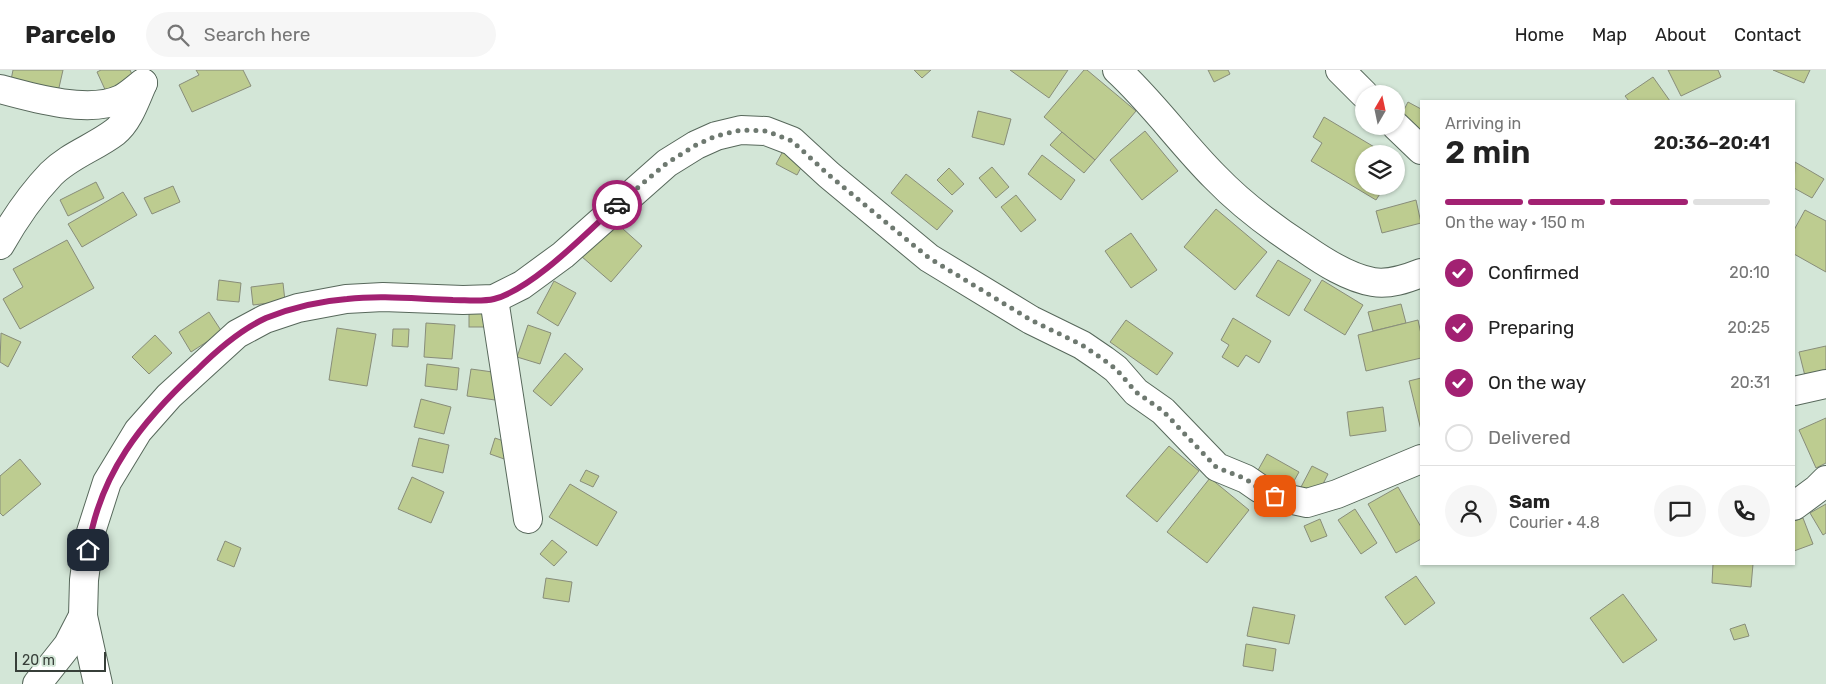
<!DOCTYPE html>
<html lang="en">
<head>
<meta charset="utf-8">
<style>
  body { margin:0; font-family:Rubik,sans-serif; background:#f6f6f6; color:#222; height:100vh; display:flex; flex-direction:column; font-size:19px; white-space:nowrap }
  * { box-sizing:border-box; margin:0 }
  p { font-size:16px; color:#767676 }
  .icon { flex:none; width:28px; height:28px; fill:none; stroke:currentColor; stroke-width:2; stroke-linecap:round; stroke-linejoin:round }
  .map { position:relative; flex:1; overflow:hidden }
  .details { position:absolute; left:1420px; top:30px; width:375px; height:465px; display:flex; flex-direction:column; background:#fff; border-radius:0px; box-shadow:0 1px 4px #0004 }
  .details>* { flex:none }
  .needle { width:32px; rotate:9deg }
  .buttons { position:absolute; left:1355px; top:15px; display:grid; gap:10px }
  .buttons a { display:grid; place-items:center; width:50px; height:50px; border-radius:50%; background:#fff; box-shadow:0 1px 4px #0004; font-size:25px }
  .scale { position:absolute; left:15px; bottom:12px; width:91px; box-sizing:border-box; padding-left:5px; border:2px solid #373f39; border-top:0; font-size:14px; line-height:18px; white-space:nowrap; color:#373f39; -webkit-text-stroke:4px #d3e6d7; paint-order:stroke }
  .pin { position:absolute; display:grid; place-items:center; width:42px; height:42px; color:#fff; margin:-21px; border-radius:10px; box-shadow:0 2px 8px #0006 }
  .courier { position:absolute; display:grid; place-items:center; width:50px; height:50px; margin:-25px; border:4px solid #a22172; border-radius:50%; background:#fff; color:#222; box-shadow:0 1px 6px #0007 }
  .overview em { font-style:normal; font-weight:600 }
  .overview div { display:flex; flex-direction:column-reverse }
  .overview { display:flex; align-items:center; justify-content:space-between; height:85px; padding:0 25px }
  h1 { font-size:32px; font-weight:600; line-height:38px }
  .bar { display:grid; grid-template-columns:repeat(4,1fr); gap:8px 5px; align-content:center; height:60px; padding:0 25px }
  .bar i { height:6px; border-radius:4px; background:#e0e0e0 }
  .bar .selected { background:#a22172 }
  .bar p { grid-column:span 4 }
  .line { display:flex; align-items:center; gap:12px; padding:0 25px; border-top:1px solid #e0e0e0 }
  .line div { flex:1 }
  .round { display:grid; place-items:center; flex:none; width:52px; height:52px; border-radius:26px; background:#f6f6f6 }
  ol { padding:0 25px; list-style:none }
  li { display:flex; align-items:center; gap:15px; height:55px }
  li p { margin-inline-start:auto }
  li .icon { padding:5px; border-radius:50%; background:#a22172; color:#fff; stroke-width:4 }
  li:last-child { color:#767676 }
  li i { width:28px; height:28px; border:2px solid #e0e0e0; border-radius:50% }
  header { display:flex; align-items:center; gap:30px; box-sizing:border-box; height:70px; padding:0 25px; background:#fff; border-bottom:1px solid #e0e0e0 }
  header strong { font-size:24px }
  nav { display:flex; gap:28px; margin-inline-start:auto; font-size:18px }
  .search { width:350px; height:45px; background:#f6f6f6; display:flex; align-items:center; gap:12px; box-sizing:border-box; padding:0 18px; border-radius:28px; color:#767676; font-size:19px }
  .map>svg:first-child { display:block }
  .building { fill:#bdcc90; stroke:#888d7a }
  .lines { fill:none; stroke-linecap:round; stroke-linejoin:round }
  .street-casing { stroke:#57685b; stroke-width:30 }
  .street { stroke:#fff; stroke-width:28 }
  .done { stroke:#6e7970; stroke-width:5; stroke-dasharray:0 9 }
  .route { stroke:#a22172; stroke-width:6 }
</style>
</head>
<body>
<header>
<strong>Parcelo</strong>
<div class="search"><svg class="icon" aria-label="search" viewBox="0 0 24 24"><circle cx="10" cy="10" r="6"/><path d="M15 15l6 6"/></svg>Search here</div>
<nav><a>Home</a><a>Map</a><a>About</a><a>Contact</a></nav>
</header>
<div class="map">
<svg width="1826" height="614" viewBox="0 0 1826 614">
  <rect width="100%" height="100%" fill="#d3e6d7"/>
  <g class="building">
    <polygon points="13,0 63,0 58,22 11,10"/>
    <polygon points="101,0 130,0 136,13 108,26 97,2"/>
    <polygon points="196,0 243,0 251,16 192,42 179,15 199,5"/>
    <polygon points="914,0 931,0 922,8"/>
    <polygon points="1010,0 1068,0 1049,28"/>
    <polygon points="1084,0 1087,0 1136,41 1095,90 1044,47"/>
    <polygon points="1208,0 1228,0 1230,4 1214,12"/>
    <polygon points="1668,0 1718,0 1721,7 1681,26"/>
    <polygon points="1773,0 1810,0 1804,13"/>
    <polygon points="1653,7 1670,31 1629,31 1625,26"/>
    <polygon points="1408,32 1421,39 1421,65 1397,53"/>
    <polygon points="978,41 1011,49 1004,75 972,67"/>
    <polygon points="1324,47 1386,84 1364,84 1364,116 1385,116 1376,130 1311,91 1322,73 1313,67"/>
    <polygon points="1145,61 1178,101 1142,130 1110,90"/>
    <polygon points="1062,62 1095,90 1084,103 1050,75"/>
    <polygon points="783,81 804,92 797,105 776,94"/>
    <polygon points="1042,85 1075,110 1061,130 1028,104"/>
    <polygon points="1795,92 1824,109 1812,128 1794,118"/>
    <polygon points="992,97 1009,117 996,128 979,108"/>
    <polygon points="949,98 964,114 952,125 937,110"/>
    <polygon points="906,104 953,141 937,160 891,123"/>
    <polygon points="96,112 104,128 68,146 60,130"/>
    <polygon points="173,116 180,132 152,144 144,128"/>
    <polygon points="123,122 137,145 82,177 68,154"/>
    <polygon points="1016,125 1036,150 1021,162 1001,137"/>
    <polygon points="1416,130 1421,153 1382,163 1376,141"/>
    <polygon points="1216,139 1267,182 1235,220 1184,177"/>
    <polygon points="1805,140 1826,151 1826,202 1794,184 1794,160"/>
    <polygon points="613,150 642,176 611,212 581,186"/>
    <polygon points="1131,163 1157,200 1131,218 1105,181"/>
    <polygon points="67,170 94,218 20,259 3,229 23,217 13,199"/>
    <polygon points="1278,190 1311,210 1289,246 1256,226"/>
    <polygon points="219,210 241,213 239,232 217,230"/>
    <polygon points="1322,210 1363,235 1345,265 1304,240"/>
    <polygon points="554,211 576,223 558,256 537,243"/>
    <polygon points="283,213 285,231 253,235 251,217"/>
    <polygon points="1401,234 1406,253 1373,261 1368,242"/>
    <polygon points="209,242 222,262 191,282 179,262"/>
    <rect x="469" y="242" width="20" height="15"/>
    <polygon points="1233,248 1271,271 1259,293 1246,285 1238,297 1222,287 1229,275 1221,270"/>
    <polygon points="1126,250 1173,283 1157,305 1110,272"/>
    <polygon points="1418,250 1421,264 1421,288 1366,301 1358,265"/>
    <polygon points="426,253 455,255 452,289 424,287"/>
    <polygon points="528,255 551,263 540,294 517,287"/>
    <polygon points="337,258 376,264 367,316 329,310"/>
    <polygon points="393,259 409,259 408,277 392,276"/>
    <polygon points="1,263 21,272 8,297 0,292"/>
    <polygon points="155,265 172,283 149,304 132,287"/>
    <polygon points="1826,276 1826,301 1805,306 1799,282"/>
    <polygon points="565,283 583,299 551,336 533,321"/>
    <polygon points="427,294 459,298 457,320 425,316"/>
    <polygon points="471,299 500,303 495,330 467,326"/>
    <polygon points="1421,308 1421,360 1409,311"/>
    <polygon points="421,329 451,337 444,364 414,357"/>
    <polygon points="1383,337 1386,361 1350,366 1347,342"/>
    <polygon points="1826,348 1826,393 1816,398 1799,360"/>
    <polygon points="419,368 449,375 443,403 412,396"/>
    <polygon points="495,368 512,374 507,390 490,384"/>
    <polygon points="1169,376 1199,401 1157,452 1126,426"/>
    <polygon points="1267,384 1299,402 1289,420 1257,402"/>
    <polygon points="20,389 41,414 3,446 0,443 0,406"/>
    <polygon points="1312,396 1328,404 1317,426 1301,417"/>
    <polygon points="586,400 599,406 593,417 580,411"/>
    <polygon points="412,407 444,422 431,453 398,439"/>
    <polygon points="1210,408 1249,440 1207,493 1167,462"/>
    <polygon points="570,414 617,442 597,476 549,447"/>
    <polygon points="1398,417 1421,457 1421,469 1396,483 1368,434"/>
    <polygon points="1826,434 1826,463 1823,465 1810,443"/>
    <polygon points="1355,439 1377,473 1361,484 1338,450"/>
    <polygon points="1803,448 1813,474 1794,481 1794,451"/>
    <polygon points="1320,449 1327,466 1311,472 1304,456"/>
    <polygon points="552,470 567,482 554,496 540,484"/>
    <polygon points="225,471 241,478 234,497 217,490"/>
    <polygon points="1713,494 1753,494 1751,517 1712,513"/>
    <polygon points="1416,506 1435,533 1405,555 1385,527"/>
    <polygon points="546,508 572,512 569,532 543,528"/>
    <polygon points="1623,524 1657,570 1623,593 1590,548"/>
    <polygon points="1253,537 1295,545 1289,574 1247,566"/>
    <polygon points="1745,554 1749,566 1734,570 1730,559"/>
    <polygon points="1246,574 1276,579 1273,601 1243,596"/>
  </g>
  <g class="lines">
    <defs>
      <g id="street">
        <path d="M1117 0C1153 33 1181 73 1215 107 1241 134 1273 158 1304 178 1324 192 1349 208 1373 212 1389 215 1406 209 1421 203"/>
        <polyline points="1340,0 1364,24"/>
        <path d="M0 19C33 28 89 44 121 29 129 25 136 18 143 13"/>
        <polyline points="1396,56 1421,80"/>
        <path d="M0 175C14 150 31 125 51 104 70 85 94 78 115 62 129 51 136 28 143 13"/>
        <polyline points="494,229 528,449"/>
        <polyline points="1794,321 1826,314"/>
        <polyline points="1794,436 1817,419 1826,410"/>
        <polyline points="83,546 98,614"/>
        <polyline points="37,614 68,575 83,546 84,510 90,465 107,412 138,361 169,326 237,264 265,249 298,238 346,229 383,227 463,230 494,229 522,215 563,185 667,93 696,75 716,66 741,60 766,61 792,71 829,105 929,188 1031,250 1082,275 1104,290 1116,299 1136,322 1163,341 1217,397 1246,409 1259,418 1275,426 1307,433 1337,424 1421,389"/>
      </g>
    </defs>
    <use href="#street" class="street-casing"/>
    <use href="#street" class="street"/>
  </g>
  <g class="lines">
    <polyline class="done" points="617,135 667,93 696,75 716,66 741,60 766,61 792,71 829,105 929,188 1031,250 1082,275 1104,290 1116,299 1136,322 1163,341 1216,397 1246,409 1258,418 1275,426"/>
    <path class="route" d="M88 480C99 404 142 351 197 300 217 280 240 260 266 248 291 238 320 231 347 229 382 225 417 229 453 230 466 230 482 232 494 229 533 219 587 162 617 135"/>
  </g>
</svg>
<div class="buttons">
<a><svg class="needle" viewBox="-14 -14 28 28"><path d="M0-13l5 13h-10z" fill="#e53935"/><path d="M0 13l5-13h-10z" fill="#767676"/></svg></a>
<a><svg class="icon" aria-label="layers" viewBox="0 0 24 24"><path d="M12 4l9 5-9 5-9-5zM3 14l9 5 9-5"/></svg></a>
</div>
<div class="scale">20 m</div>
<div class="pin" style="left:1275px;top:426px;background:#ea580c"><svg class="icon" aria-label="bag" viewBox="0 0 24 24"><path d="M5 8h14l-1 12H6zM9 8a3 3 0 0 1 6 0"/></svg></div>
<div class="pin" style="left:88px;top:480px;background:#1f2937"><svg class="icon" aria-label="home" viewBox="0 0 24 24"><path d="M3 11l9-7 9 7M6 9v11h12V9"/></svg></div>
<div class="courier" style="left:617px;top:135px"><svg class="icon" aria-label="car" viewBox="0 0 24 24"><path d="M5 17H2v-5l4-1 3-4h7l3 4 3 1v5h-3M9 17h6M6 11h13"/><circle cx="7" cy="17" r="2"/><circle cx="17" cy="17" r="2"/></svg></div>
<section class="details">
<div class="overview"><div><h1>2 min</h1><p>Arriving in</p></div><em>20:36–20:41</em></div>
<div class="bar"><i class="selected"></i><i class="selected"></i><i class="selected"></i><i></i><p>On the way · 150 m</p></div>
<ol>
<li><svg class="icon" aria-label="check" viewBox="0 0 24 24"><path d="M5 12l5 5 9-10"/></svg>Confirmed<p>20:10</p></li>
<li><svg class="icon" aria-label="check" viewBox="0 0 24 24"><path d="M5 12l5 5 9-10"/></svg>Preparing<p>20:25</p></li>
<li><svg class="icon" aria-label="check" viewBox="0 0 24 24"><path d="M5 12l5 5 9-10"/></svg>On the way<p>20:31</p></li>
<li><i></i>Delivered</li>
</ol>
<div class="line" style="height:90px"><a class="round"><svg class="icon" aria-label="person" viewBox="0 0 24 24"><circle cx="12" cy="8" r="4"/><path d="M4 21q1-7 8-7t8 7"/></svg></a><div><b>Sam</b><p>Courier · 4.8</p></div><a class="round"><svg class="icon" aria-label="chat" viewBox="0 0 24 24"><path d="M4 5h16v11H9l-5 4z"/></svg></a><a class="round"><svg class="icon" aria-label="phone" viewBox="0 0 24 24"><path d="M5 4h4l2 5-3 2q2 4 5 5l2-3 5 2v4C11 20 4 13 5 4z"/></svg></a></div>
</section>
</div>
</body>
</html>
